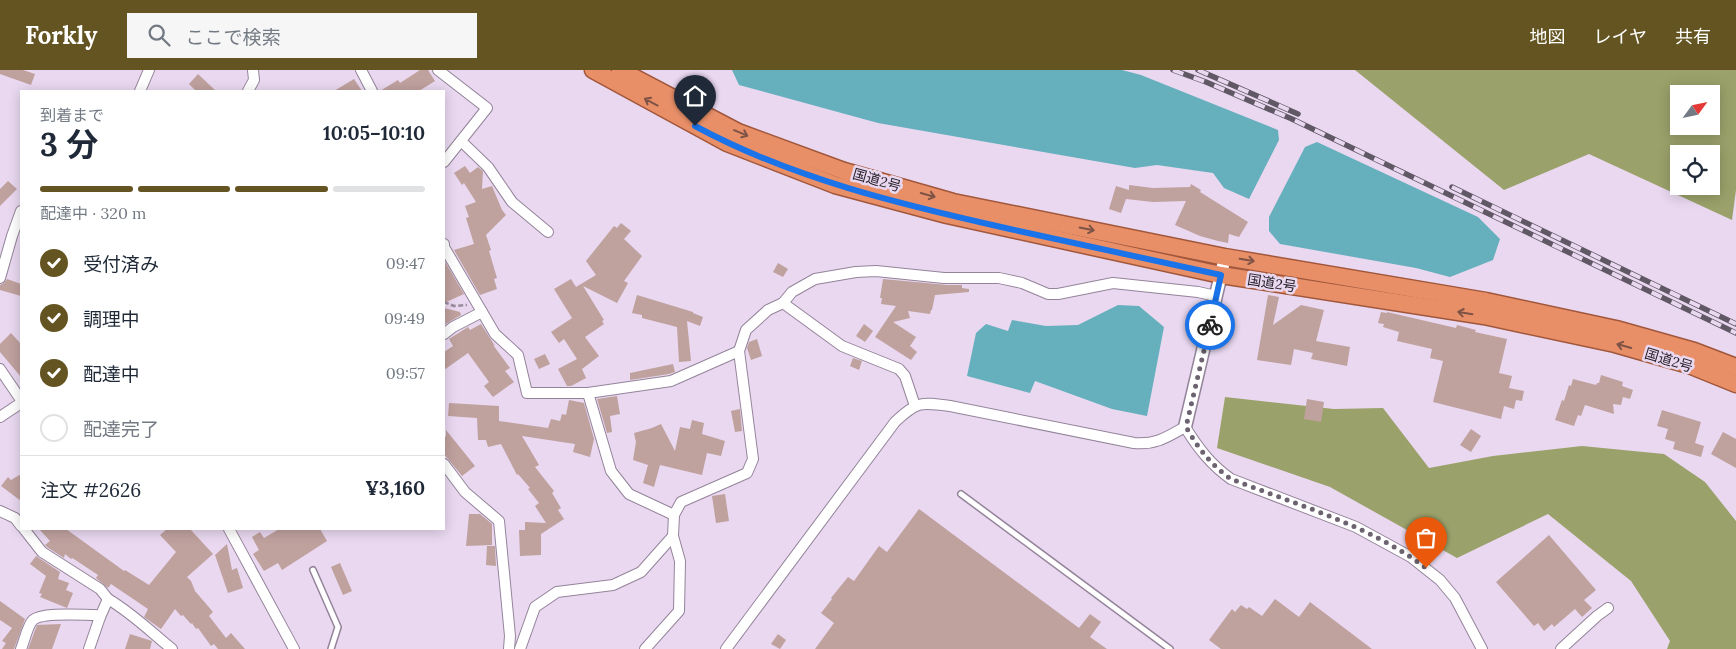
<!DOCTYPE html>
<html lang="ja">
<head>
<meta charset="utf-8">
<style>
  body { margin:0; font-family:Lora,"Noto Sans JP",serif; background:#f6f6f7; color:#1f2937; height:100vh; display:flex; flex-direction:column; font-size:19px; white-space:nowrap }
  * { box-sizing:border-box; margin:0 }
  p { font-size:16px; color:#747a83 }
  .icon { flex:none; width:28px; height:28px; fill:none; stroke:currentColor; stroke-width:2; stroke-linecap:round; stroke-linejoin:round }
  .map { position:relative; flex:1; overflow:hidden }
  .details { position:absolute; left:20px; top:20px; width:425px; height:440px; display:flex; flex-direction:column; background:#fff; border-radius:0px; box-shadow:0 2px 12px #0003 }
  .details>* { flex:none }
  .needle { width:32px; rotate:57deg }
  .buttons { position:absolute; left:1670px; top:15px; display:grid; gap:10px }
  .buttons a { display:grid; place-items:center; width:50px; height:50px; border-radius:0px; background:#fff; box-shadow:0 2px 12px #0003; font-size:25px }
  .pin { position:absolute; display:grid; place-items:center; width:42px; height:42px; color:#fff; margin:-51px -21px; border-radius:50% 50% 50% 0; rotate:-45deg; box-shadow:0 0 5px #0007 }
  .pin .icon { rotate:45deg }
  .courier { position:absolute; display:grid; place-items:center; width:50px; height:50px; margin:-25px; border:4px solid #1a73e8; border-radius:50%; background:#fff; color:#222; box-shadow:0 1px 6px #0007 }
  .overview em { font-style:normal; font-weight:700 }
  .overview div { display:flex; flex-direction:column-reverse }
  .overview { display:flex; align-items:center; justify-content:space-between; height:85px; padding:0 20px }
  h1 { font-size:32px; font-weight:700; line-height:38px }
  .bar { display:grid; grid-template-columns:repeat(4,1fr); gap:8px 5px; align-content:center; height:60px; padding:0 20px }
  .bar i { height:6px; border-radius:4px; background:#e0e1e3 }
  .bar .selected { background:#645421 }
  .bar p { grid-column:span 4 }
  .line { display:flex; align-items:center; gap:12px; padding:0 20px; border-top:1px solid #e0e1e3 }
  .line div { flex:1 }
  ol { padding:0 20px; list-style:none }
  li { display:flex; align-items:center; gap:15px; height:55px }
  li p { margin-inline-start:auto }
  li .icon { padding:5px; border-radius:50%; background:#645421; color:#fff; stroke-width:4 }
  li:last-child { color:#747a83 }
  li i { width:28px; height:28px; border:2px solid #e0e1e3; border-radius:50% }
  header { display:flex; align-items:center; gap:30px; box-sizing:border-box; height:70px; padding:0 25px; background:#645421; color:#fff }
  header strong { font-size:24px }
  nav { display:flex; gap:28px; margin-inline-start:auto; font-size:18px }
  .search { width:350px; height:45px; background:#f6f6f7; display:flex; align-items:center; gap:12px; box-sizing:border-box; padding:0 18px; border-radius:0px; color:#747a83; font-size:19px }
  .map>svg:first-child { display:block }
  .forest { fill:#9ba16a; fill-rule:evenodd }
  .water { fill:#66afbd }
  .building { fill:#bfa19e }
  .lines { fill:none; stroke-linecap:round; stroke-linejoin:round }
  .service-casing { stroke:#94849a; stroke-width:8 }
  .minor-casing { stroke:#94849a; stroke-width:12 }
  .tertiary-casing { stroke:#94849a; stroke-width:15 }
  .trunk-casing { stroke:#a1573b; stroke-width:19 }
  .path { stroke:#998c9e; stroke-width:2.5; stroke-dasharray:5 2.5; stroke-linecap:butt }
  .service { stroke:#fff; stroke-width:5 }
  .minor { stroke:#fff; stroke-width:10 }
  .tertiary { stroke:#fff; stroke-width:12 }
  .trunk { stroke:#e88f68; stroke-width:16 }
  .rail-casing { stroke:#615865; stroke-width:5.5 }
  .rail { stroke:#e9d8f0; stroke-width:4; stroke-dasharray:11; stroke-linecap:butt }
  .oneway { stroke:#7e5346 }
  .done { stroke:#6c6270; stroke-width:5; stroke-dasharray:0 9 }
  .route { stroke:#1a73e8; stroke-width:6 }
  .labels { text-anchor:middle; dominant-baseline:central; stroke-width:5; stroke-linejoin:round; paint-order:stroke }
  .street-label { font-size:14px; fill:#28222b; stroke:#e9d8f0 }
</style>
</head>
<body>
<header>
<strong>Forkly</strong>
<div class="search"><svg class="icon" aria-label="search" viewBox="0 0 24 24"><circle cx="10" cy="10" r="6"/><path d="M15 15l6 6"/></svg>ここで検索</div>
<nav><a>地図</a><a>レイヤ</a><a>共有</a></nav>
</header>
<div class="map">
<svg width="1736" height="579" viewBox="0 0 1736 579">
  <rect width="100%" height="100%" fill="#e9d8f0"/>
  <g class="forest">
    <path d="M1355 0H1736V120L1732 150 1589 84 1504 120ZM1679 24H1711V56H1679ZM1679 84H1711V116H1679Z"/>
    <polygon points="1225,327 1334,339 1383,338 1429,398 1493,386 1582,376 1664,384 1705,412 1736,451 1736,579 1667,579 1670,571 1631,511 1548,444 1457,488 1330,417 1217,378"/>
  </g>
  <g class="water">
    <polygon points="732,0 1122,0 1141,5 1278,60 1279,70 1249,129 1224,118 1213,103 1157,95 1135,98 878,53 739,15"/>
    <polygon points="1317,72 1478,147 1500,169 1493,190 1450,207 1416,198 1280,174 1269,161 1269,147 1305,77"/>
    <polygon points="1118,235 1139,236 1164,257 1147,346 1112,339 1035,311 1030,323 967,306 976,263 986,254 1008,261 1012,250 1046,256 1078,255"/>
  </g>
  <g class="building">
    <polygon points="0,0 23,0 35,4 31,15 0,4"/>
    <polygon points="420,0 428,0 435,11 419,21 380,21 398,10 400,13"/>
    <polygon points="198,4 216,21 196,21 189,14"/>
    <polygon points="354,9 362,21 334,21"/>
    <polygon points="465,96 470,103 478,97 483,101 482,119 492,116 502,140 506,145 486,165 491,180 489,181 497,208 494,209 497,219 480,225 454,180 474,174 466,148 469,147 465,136 476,132 464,113 462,115 454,103"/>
    <polygon points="8,111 17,119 0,136 0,119"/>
    <polygon points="1191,114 1201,120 1200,122 1248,152 1239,167 1229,164 1228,173 1218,171 1200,166 1175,155 1186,131 1153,132 1126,129 1121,143 1109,139 1116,116 1129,120 1129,115 1153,118 1190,117"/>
    <polygon points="621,153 631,161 624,169 642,186 624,211 628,213 617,233 583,216 604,250 602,251 604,254 585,267 599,286 582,299 586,308 571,316 567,316 558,299 577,289 564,269 559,273 551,262 572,248 554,219 571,209 576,217 596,205 586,191 614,156 617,158"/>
    <polygon points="444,190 464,224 444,233"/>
    <polygon points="778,193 788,199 783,207 773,202"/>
    <polygon points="7,209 21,214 21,226 0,220 0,215 4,213"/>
    <polygon points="883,209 947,215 962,215 962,218 969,219 969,222 935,225 932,240 931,240 930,244 908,241 910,248 893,252 916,267 910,276 917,282 911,290 875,267 896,236 881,234 882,228 880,228"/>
    <polygon points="637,225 693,242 693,243 703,247 700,256 687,251 691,291 679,292 677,257 642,248 642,245 632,243"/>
    <polygon points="1268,225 1279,227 1273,255 1301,235 1324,240 1316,271 1350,277 1347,296 1311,289 1313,283 1294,279 1291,295 1257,290"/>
    <polygon points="444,238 460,242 461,245 444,255"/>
    <polygon points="1381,242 1387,243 1387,242 1456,258 1457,255 1476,260 1475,262 1507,269 1499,303 1512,306 1509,318 1524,321 1522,331 1516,330 1514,339 1504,336 1501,349 1433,332 1443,291 1430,288 1432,279 1397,271 1399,262 1383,257 1384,254 1378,253"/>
    <polygon points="481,254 495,276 493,275 510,298 505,301 514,312 493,327 484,316 489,312 468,283 444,300 444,282 453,276 449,269 468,257 470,260"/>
    <polygon points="864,254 873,261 865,272 856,266"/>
    <polygon points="11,263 21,274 21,307 0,282 0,274"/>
    <polygon points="757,269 762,286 751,290 747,278 749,272"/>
    <polygon points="545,284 550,294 539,299 534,289"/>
    <polygon points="853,288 862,291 859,300 850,296"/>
    <polygon points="673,294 675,302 669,304 630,310 630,303"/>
    <polygon points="1601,305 1623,312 1622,316 1633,320 1630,329 1623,327 1621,335 1613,334 1614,344 1585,335 1581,346 1578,345 1574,356 1555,350 1562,330 1564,331 1569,315 1571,316 1573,309 1596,315 1597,313 1599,313"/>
    <polygon points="617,326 620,344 610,346 612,362 607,363 597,329"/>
    <polygon points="1307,329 1324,332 1321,352 1304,349"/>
    <polygon points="569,330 584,333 594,369 590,387 573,382 575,374 522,366 539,395 535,397 554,421 552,423 561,438 558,440 564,449 541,464 541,485 520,486 519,460 525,460 525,452 546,453 535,436 539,433 528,419 530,418 518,404 517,405 501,374 488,377 486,370 478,370 477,348 448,346 449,333 499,336 499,351 548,358 551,349 560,351 562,344 566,345"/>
    <polygon points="740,339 742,361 735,362 731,341"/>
    <polygon points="1662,340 1701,352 1695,373 1704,376 1701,387 1673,379 1675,372 1665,369 1668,359 1657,356"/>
    <polygon points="692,350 704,353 702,364 725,371 721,386 707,383 702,405 660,395 654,417 643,413 648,395 633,390 636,372 634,363 652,358 661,354 675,381 680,357 690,359"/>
    <polygon points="1471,359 1481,366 1471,382 1460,375"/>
    <polygon points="446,360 475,396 462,406 444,384 444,365 446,367"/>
    <polygon points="1723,362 1736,369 1736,398 1711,384"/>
    <polygon points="21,404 21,431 1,416 8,407 11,410"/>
    <polygon points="725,424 729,451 716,453 712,426"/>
    <polygon points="919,439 1079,558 1090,544 1101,552 1090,567 1107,579 815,579 834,553 821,543 832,529 831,528 848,507 854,511 879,476 887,482"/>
    <polygon points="469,444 480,444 492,454 492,475 466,476"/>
    <polygon points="39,459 66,459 124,501 125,500 149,515 176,482 160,465 167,459 190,459 213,484 187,507 191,511 195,521 213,542 209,546 226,568 231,563 245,579 218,579 214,574 211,576 198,558 196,559 192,553 191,554 183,545 181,546 175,539 161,559 144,547 148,539 111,514 108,518 96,508 98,505 74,489 72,488 71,489 65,484 64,488 47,477 45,475 50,471"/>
    <polygon points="279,459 320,459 327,471 282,500 278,493 264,501 253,484 259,480 252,467 260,462 264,468"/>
    <polygon points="1549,465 1596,520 1584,530 1592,538 1582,547 1575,539 1554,557 1552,554 1544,561 1538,553 1534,556 1496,512"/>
    <polygon points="227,474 232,500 237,498 243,518 228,523 215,485"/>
    <polygon points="487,476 495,476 496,496 486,495"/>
    <polygon points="36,486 60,502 58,509 69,513 66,520 73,523 67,538 40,527 42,524 39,523 46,506 30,494"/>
    <polygon points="340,493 352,521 343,525 331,497"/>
    <polygon points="1275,529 1299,547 1310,532 1372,579 1221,579 1209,570 1232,539 1235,542 1241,535 1247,539 1249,537 1262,546"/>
    <polygon points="0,531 25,549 14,579 2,579 6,573 2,571 12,558 0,550"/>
    <polygon points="61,554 52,579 28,579 37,555"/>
    <polygon points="130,564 152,571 150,579 125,579"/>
    <polygon points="778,564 786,570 780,579 771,574"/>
  </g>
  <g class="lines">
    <defs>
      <g id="service">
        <polyline points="961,424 1170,579"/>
        <polyline points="313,500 338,557 331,579"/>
      </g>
      <g id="minor">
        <polyline points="361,0 372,21"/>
        <polyline points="438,0 487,38 444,92"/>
        <polyline points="140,21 149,0"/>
        <polyline points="248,21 254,10 253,0"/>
        <polyline points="461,71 488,97 512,132 548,162"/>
        <polyline points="444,174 444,177 495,264 518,285 527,323 588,323 671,311 739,281"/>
        <polyline points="0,208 12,166 21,141"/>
        <polyline points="783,233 792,222 815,209 856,202 876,201 944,208 999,208 1022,213 1048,224 1058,224 1113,213 1198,222 1216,226"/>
        <polyline points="444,264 453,257 482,242"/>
        <polyline points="0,299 21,330"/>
        <polyline points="588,323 611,401 629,424 674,445"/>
        <polyline points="0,347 21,333"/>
        <polyline points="444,394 465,422 499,451 510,566 509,579"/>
        <polyline points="0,441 15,448 21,456"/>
        <polyline points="24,459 42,482 100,519 108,529"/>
        <polyline points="229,459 294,579"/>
        <path d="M21 579C24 572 28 554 33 550 42 542 81 545 95 545L100 547"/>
        <path d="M89 579 100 547 108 529C132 543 151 562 172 579"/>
        <polyline points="520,579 535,537 557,522 613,515 641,502 673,466"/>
        <polyline points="645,579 679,541 680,491 673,466 674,445 681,432 747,403 753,389 739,281 746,260 768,240 783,233 842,276 899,299 905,306 915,336"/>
        <path d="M726 579 895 352C917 331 921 332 950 336L1134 373C1156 375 1167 367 1185 357 1198 378 1211 395 1231 409L1356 457 1411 487 1440 510 1455 528 1482 579"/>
        <polyline points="1561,579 1597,546 1608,538"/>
      </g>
      <polyline id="tertiary" points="1185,357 1225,187"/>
      <g id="trunk">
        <polyline points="593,0 727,73 835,115 947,145 1221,205 1484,246 1615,274 1689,295 1736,314"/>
        <polyline points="620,0 738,62 844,101 953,132 1225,187 1486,231 1616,259 1694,281 1736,297"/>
      </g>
    </defs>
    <use href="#service" class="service-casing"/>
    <use href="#minor" class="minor-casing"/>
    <use href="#tertiary" class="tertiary-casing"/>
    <use href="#trunk" class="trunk-casing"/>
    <polyline class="path" points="444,232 454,236 467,235"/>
    <use href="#service" class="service"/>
    <use href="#minor" class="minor"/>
    <use href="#tertiary" class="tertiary"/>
    <use href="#trunk" class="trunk"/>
    <defs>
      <g id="rail">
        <polyline points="1173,0 1206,12 1292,49 1736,263"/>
        <polyline points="1198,0 1298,44"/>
        <polyline points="1452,117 1736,254"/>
      </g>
    </defs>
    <use href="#rail" class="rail-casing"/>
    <use href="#rail" class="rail"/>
  </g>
  <defs><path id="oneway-shaft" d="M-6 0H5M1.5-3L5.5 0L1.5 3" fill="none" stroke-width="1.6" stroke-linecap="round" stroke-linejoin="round" transform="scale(1.25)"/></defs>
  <g class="oneway">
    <use href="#oneway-shaft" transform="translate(651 32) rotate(-152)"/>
    <use href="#oneway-shaft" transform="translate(741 63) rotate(23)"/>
    <use href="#oneway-shaft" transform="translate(928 125) rotate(16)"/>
    <use href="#oneway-shaft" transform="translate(1087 159) rotate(11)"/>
    <use href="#oneway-shaft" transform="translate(1247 190) rotate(10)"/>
    <use href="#oneway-shaft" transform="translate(1465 243) rotate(-171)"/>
    <use href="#oneway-shaft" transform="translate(1624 276) rotate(-164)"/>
  </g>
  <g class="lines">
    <path class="done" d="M1210 255 1186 357C1198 378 1211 395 1231 409 1295 434 1371 456 1426 498"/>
    <path class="route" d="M695 56C793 109 903 135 1010 159 1081 174 1151 190 1221 205L1210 255"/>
  </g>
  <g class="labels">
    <g class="street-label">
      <text transform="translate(877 110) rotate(16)">国道2号</text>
      <text transform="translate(1272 213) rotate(9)">国道2号</text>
      <text transform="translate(1669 290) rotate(17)">国道2号</text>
    </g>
  </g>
</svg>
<div class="buttons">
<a><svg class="needle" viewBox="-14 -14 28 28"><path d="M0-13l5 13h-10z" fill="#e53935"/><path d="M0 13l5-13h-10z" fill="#747a83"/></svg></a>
<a><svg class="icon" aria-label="locate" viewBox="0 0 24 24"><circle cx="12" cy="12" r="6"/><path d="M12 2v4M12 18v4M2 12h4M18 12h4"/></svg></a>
</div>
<div class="pin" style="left:1426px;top:498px;background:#ea580c"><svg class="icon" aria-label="bag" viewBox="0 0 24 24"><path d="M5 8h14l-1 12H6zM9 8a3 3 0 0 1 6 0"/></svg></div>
<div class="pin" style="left:695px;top:56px;background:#1f2937"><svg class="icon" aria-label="home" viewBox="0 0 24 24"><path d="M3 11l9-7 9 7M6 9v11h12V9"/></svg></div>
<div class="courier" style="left:1210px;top:255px"><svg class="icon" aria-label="bike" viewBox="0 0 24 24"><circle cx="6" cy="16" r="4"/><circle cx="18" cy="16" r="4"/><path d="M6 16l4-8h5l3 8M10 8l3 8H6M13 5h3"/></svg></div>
<section class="details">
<div class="overview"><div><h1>3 分</h1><p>到着まで</p></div><em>10:05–10:10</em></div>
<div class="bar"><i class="selected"></i><i class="selected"></i><i class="selected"></i><i></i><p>配達中 · 320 m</p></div>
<ol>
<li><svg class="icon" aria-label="check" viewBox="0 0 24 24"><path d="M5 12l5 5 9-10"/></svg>受付済み<p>09:47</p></li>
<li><svg class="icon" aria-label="check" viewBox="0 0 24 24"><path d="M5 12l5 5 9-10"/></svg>調理中<p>09:49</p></li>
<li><svg class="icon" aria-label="check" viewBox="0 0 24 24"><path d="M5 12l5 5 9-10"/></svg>配達中<p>09:57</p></li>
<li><i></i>配達完了</li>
</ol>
<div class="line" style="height:65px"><div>注文 #2626</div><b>¥3,160</b></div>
</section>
</div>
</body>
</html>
